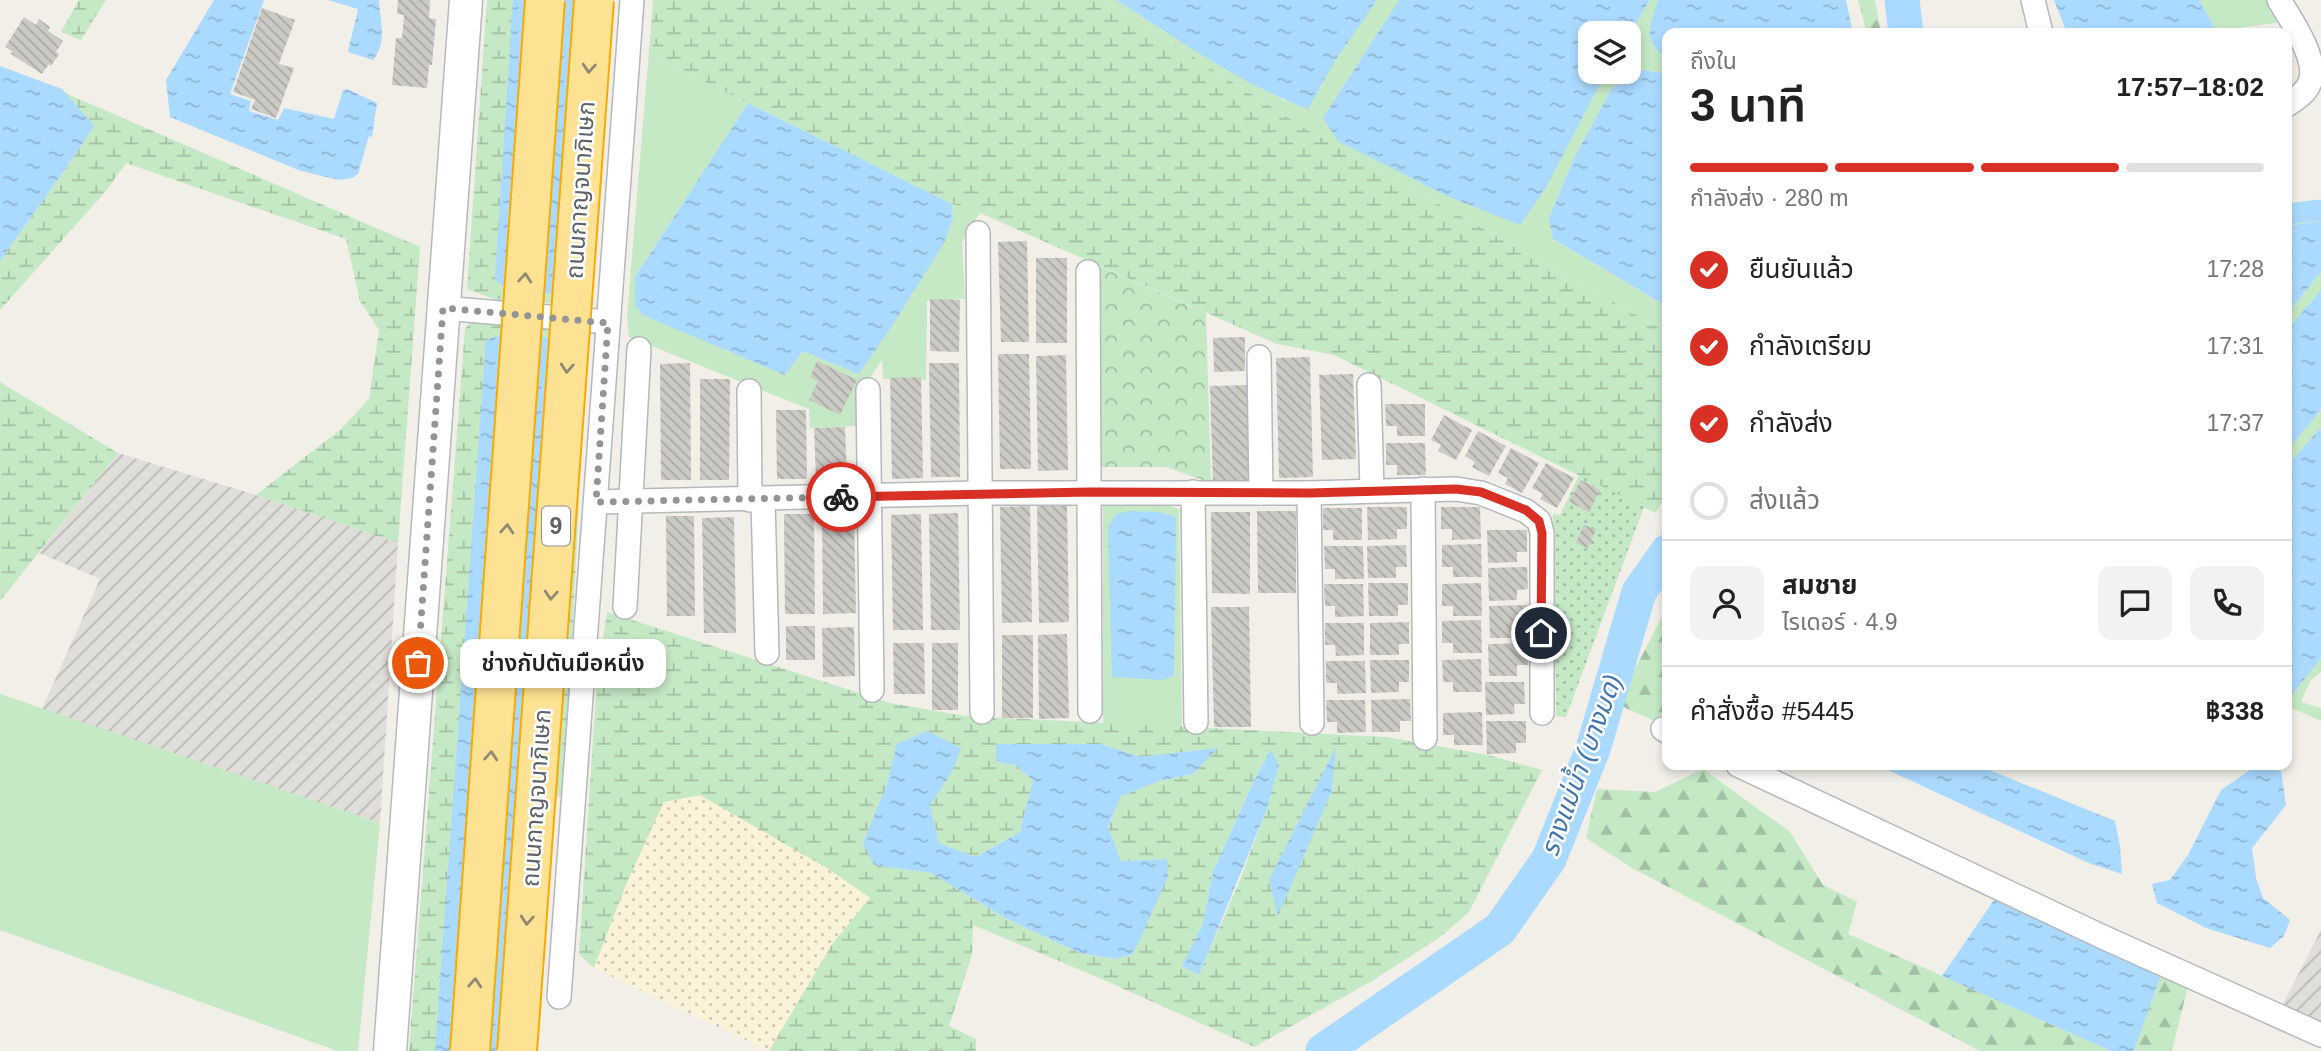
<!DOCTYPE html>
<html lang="th">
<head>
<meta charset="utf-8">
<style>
  body { margin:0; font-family:Helvetica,"Noto Sans Thai",sans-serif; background:#f2f2f2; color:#222; height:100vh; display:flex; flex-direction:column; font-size:26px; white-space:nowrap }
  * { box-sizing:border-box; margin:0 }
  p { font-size:23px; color:#767676 }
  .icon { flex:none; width:38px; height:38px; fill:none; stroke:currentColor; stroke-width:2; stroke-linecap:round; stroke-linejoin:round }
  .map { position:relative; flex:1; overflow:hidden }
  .details { position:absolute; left:1662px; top:28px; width:630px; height:742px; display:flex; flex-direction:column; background:#fff; border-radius:14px; box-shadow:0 4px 10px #0003 }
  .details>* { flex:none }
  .buttons { position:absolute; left:1578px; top:21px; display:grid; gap:14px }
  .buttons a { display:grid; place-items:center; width:63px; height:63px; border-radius:14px; background:#fff; box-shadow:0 4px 10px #0003; font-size:35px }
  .pin { position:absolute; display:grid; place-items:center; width:60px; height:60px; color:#fff; margin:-30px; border:4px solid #fff; border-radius:50%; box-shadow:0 2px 7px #0007 }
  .courier { position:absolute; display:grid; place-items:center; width:70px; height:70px; margin:-35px; border:5px solid #d93025; border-radius:50%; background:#fff; color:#222; box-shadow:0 2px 9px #0007 }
  .bubble { position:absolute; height:49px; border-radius:14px; background:#fff; box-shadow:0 4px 10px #0003; font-size:23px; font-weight:600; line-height:49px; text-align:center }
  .headline em { font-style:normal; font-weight:600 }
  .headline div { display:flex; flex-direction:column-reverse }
  .headline { display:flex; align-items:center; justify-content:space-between; height:119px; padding:0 28px }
  h1 { font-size:46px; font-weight:600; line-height:52px }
  .bar { display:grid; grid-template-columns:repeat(4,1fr); gap:10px 7px; align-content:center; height:84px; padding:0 28px }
  .bar i { height:9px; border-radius:5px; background:#e0e0e0 }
  .bar .on { background:#d93025 }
  .bar p { grid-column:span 4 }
  .line { display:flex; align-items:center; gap:18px; padding:0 28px; border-top:2px solid #e0e0e0 }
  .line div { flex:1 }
  .round { display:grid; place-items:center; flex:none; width:74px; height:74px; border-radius:14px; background:#f2f2f2 }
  ol { padding:0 28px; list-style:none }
  li { display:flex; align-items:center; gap:21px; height:77px }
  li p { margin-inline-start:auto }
  li .icon { padding:7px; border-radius:50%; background:#d93025; color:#fff; stroke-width:4 }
  li:last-child { color:#767676 }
  li i { width:38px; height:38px; border:4px solid #e0e0e0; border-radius:50% }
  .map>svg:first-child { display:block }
  .industrial { fill:url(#industrial-furrows) }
  .grass { fill:#c5e8c5 }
  .forest { fill:url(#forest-firs) }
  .wetland { fill:url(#wetland-marsh); fill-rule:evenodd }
  .sand { fill:url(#sand-dots) }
  .park { fill:url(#park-crowns) }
  .garden { fill:url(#garden-dots) }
  .water { fill:url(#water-ripples) }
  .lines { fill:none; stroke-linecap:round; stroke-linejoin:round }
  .canal { stroke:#aadaff; stroke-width:21 }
  .river { stroke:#aadaff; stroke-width:35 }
  .building { fill:url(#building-back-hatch) }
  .minor-casing { stroke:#b5b8bc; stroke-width:26 }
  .secondary-casing { stroke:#b6babf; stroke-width:35 }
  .minor { stroke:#fff; stroke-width:23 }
  .secondary { stroke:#fff; stroke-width:32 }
  .motorway-bridge-casing { stroke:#f9ab00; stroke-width:42; stroke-linecap:butt }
  .motorway-bridge { stroke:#fde293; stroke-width:38 }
  .oneway { stroke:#8e8975 }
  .done { stroke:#929495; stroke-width:7; stroke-dasharray:0 12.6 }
  .route { stroke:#d93025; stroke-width:9 }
  .labels { text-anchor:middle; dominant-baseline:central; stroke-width:5; stroke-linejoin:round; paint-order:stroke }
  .shield { fill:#fff; stroke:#8f9295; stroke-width:2 }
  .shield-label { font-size:23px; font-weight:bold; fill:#5f6368 }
  .street-label { font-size:24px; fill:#5f6368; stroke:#fff }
  .water-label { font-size:26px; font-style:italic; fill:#4174aa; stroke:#fff }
</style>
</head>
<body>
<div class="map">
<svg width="2321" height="1051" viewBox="0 0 2321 1051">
  <defs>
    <pattern id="industrial-furrows" width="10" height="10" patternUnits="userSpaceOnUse" patternTransform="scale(1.75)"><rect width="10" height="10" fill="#e0deda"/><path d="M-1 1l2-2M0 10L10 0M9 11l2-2" fill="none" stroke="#b9b8b5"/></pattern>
    <pattern id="forest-firs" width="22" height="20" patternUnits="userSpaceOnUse" patternTransform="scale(1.75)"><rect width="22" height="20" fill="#c5e8c5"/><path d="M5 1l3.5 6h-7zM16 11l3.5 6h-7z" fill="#a3c0a4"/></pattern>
    <pattern id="wetland-marsh" width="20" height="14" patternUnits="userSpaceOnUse" patternTransform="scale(1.75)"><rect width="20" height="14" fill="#c5e8c5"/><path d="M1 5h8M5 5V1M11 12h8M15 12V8" fill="none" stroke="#a3c0a4"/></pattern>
    <pattern id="sand-dots" width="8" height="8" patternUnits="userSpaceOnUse" patternTransform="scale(1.75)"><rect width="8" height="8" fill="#fbf3d9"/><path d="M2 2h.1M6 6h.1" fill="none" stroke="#cec8b4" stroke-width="1.8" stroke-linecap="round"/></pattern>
    <pattern id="park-crowns" width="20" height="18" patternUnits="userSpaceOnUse" patternTransform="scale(1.75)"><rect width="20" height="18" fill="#c5e8c5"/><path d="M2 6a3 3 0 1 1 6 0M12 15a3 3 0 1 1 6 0" fill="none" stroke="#a3c0a4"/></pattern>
    <pattern id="garden-dots" width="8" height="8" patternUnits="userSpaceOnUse" patternTransform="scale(1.75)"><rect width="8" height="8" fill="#c5e8c5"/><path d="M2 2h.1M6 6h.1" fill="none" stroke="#a3c0a4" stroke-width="1.8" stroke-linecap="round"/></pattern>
    <pattern id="water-ripples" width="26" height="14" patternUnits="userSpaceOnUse" patternTransform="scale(1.75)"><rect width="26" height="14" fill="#aadaff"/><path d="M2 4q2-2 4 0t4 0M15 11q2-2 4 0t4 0" fill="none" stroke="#8eb4d2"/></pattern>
    <pattern id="building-back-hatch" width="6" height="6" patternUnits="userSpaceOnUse" patternTransform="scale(1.75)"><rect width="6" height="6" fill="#cccac5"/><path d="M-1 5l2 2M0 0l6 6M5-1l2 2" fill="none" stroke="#a9a8a4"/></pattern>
  </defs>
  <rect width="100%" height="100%" fill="#f1efe8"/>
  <g class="industrial">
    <polygon points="118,453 256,495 398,543 380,823 42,709 100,579 39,553"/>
    <polygon points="2321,930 2321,1022 2283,1004"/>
  </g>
  <g class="grass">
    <path d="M1104 0H1116L1215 62 1285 101 1321 87 1334 61 1377 0H1399L1323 119 1597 87 1606 72H1629V34L1650 0H1658C1649 30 1641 38 1668 60V74L1637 69 1611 90 1575 156 1549 218 1554 240 1668 307V333L1309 131Z"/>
    <polygon points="2199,0 2267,0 2281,22 2217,31"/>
    <polygon points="650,39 657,58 748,103 635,277 785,375 803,351 953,219 952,204 980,213 962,242 965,299 927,301 926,380 883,379 882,360 856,399 858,426 810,428 809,409 629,337 627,317"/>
    <polygon points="2308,206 2321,207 2321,221 2287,226 2287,209"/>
    <polygon points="2321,272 2321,290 2287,330 2287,314"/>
    <polygon points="2321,410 2321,427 2287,466 2287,451"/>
    <polygon points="1161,502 1179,509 1182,728 1103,724 1103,503"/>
    <polygon points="2321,658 2321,672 2310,681 2301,702 2321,708 2321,721 2287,706 2287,695 2292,695"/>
    <polygon points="0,694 380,823 358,1051 338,1051 0,930"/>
  </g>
  <g class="forest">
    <polygon points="1858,0 1875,0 1881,33 1867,33"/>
    <polygon points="1668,605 1668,727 1617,704"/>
    <polygon points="1703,769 1790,832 1823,885 1857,902 1848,934 2111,1051 1980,1051 1632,868 1586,838 1597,789 1655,792"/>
    <polygon points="2162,972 2189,982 2172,1051 2134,1051"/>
  </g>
  <g class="wetland">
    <polygon points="79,0 106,0 81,40 61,32"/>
    <polygon points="487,0 614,0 592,301 548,303 494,299 467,289"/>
    <polygon points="653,0 1104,0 1309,131 1668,333 1668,494 1655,513 1334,355 1277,344 980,213 952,204 657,58 650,39"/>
    <polygon points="65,93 420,247 398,543 256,495 341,429 369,399 379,330 360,301 346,239 126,163 105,192 0,310 0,261 73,158 93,126"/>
    <polygon points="497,319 587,333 567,747 562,797 553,796 538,1051 409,1051 465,329 471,321"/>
    <polygon points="0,382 118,453 0,601"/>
    <path d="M607 612 890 703 965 716 1387 737 1488 755 1542 770 1469 912 1440 937 1372 981 1254 1047 1097 977 973 925 972 955 949 1026 976 1039V1051H769L832 944 870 898 664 802 626 885 594 968 579 954 597 677ZM1100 744 1140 757 1217 749 1193 774 1159 781 1121 796 1108 828 1121 861 1167 859 1133 954 1114 959 1080 953 1005 918 931 873 874 865 886 787 897 745 953 770 929 805 939 843 976 857 1020 832 1033 780 1015 765 996 762ZM1271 749 1266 811 1238 885 1199 974 1183 966 1202 926 1213 872 1254 781ZM1335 750 1332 791 1306 808Z"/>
  </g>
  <polygon class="sand" points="700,795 830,870 870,898 832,944 769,1051 594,968 626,885 664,802"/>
  <polygon class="park" points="1099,266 1206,313 1211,483 1166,467 1100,467"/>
  <polygon class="garden" points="1579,475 1644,507 1566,717 1556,716 1553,514 1560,515"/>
  <g class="water">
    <polygon points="214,0 264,0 230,94 251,101 249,111 278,120 284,108 334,119 343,90 347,89 377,103 372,137 369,136 358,174 352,178 339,180 301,171 170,117 166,80"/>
    <path d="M328 0H379C380 22 388 41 373 60L348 52 358 9Z"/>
    <polygon points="513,0 604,0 584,288 545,294 508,291 495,279"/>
    <path d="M1116 0H1377L1335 61 1308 109C1240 84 1178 39 1116 0Z"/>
    <polygon points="1399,0 1650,0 1629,34 1591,33 1591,72 1606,72 1545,189 1520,225 1445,195 1338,141 1323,118"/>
    <path d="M1658 0H1846L1853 33H1668V60C1641 38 1649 30 1658 0Z"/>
    <polygon points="2054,0 2199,0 2217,31 2168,33 2067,33"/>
    <polygon points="0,66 62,89 94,126 73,158 0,261"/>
    <polygon points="1637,69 1668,74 1668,307 1553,239 1549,218 1575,156 1611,90"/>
    <polygon points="748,103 952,204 953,219 944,243 892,326 859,374 803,351 785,375 643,315 635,305 635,277"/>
    <polygon points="2321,221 2321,272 2287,314 2287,226"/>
    <polygon points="2321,290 2321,410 2287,451 2287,330"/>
    <polygon points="507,333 538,336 580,345 532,1051 435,1051 486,340"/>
    <polygon points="2321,427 2321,658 2292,695 2287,695 2287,466"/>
    <polygon points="1131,511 1160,512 1176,517 1174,676 1161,680 1112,677 1108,527 1116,514"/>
    <polygon points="927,731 961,748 953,770 930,805 939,843 976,857 1020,832 1033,780 1015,765 996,762 996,744 1100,744 1140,757 1218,748 1193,774 1159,781 1121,796 1108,827 1121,861 1167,859 1168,877 1133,954 1114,959 1080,953 1005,918 931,873 874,865 863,843 886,787 897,744"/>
    <polygon points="1336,747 1332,790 1278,916 1269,880"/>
    <polygon points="1271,749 1279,765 1266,811 1199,975 1182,966 1202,926 1213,872 1254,781"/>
    <polygon points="1877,765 1977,765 2115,821 2120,846 2122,874 2091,864"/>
    <polygon points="2256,766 2281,770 2286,805 2252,848 2256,878 2263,898 2290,920 2284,936 2270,948 2206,928 2157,903 2152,884 2170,880 2188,855 2221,790"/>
    <polygon points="1994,900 2162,972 2134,1051 2111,1051 1942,976"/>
  </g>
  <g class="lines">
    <polyline class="canal" points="2287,214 2321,210"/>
    <g class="river">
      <polyline points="1902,0 1906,33"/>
      <polyline points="1323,1051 1500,929 1549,859 1593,749 1639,592 1668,551"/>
    </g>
  </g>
  <g class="building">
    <polygon points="398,0 430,0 429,18 436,19 432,65 429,65 427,88 392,85 396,38 402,38 404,15 397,14"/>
    <polygon points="262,8 295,20 279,64 294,68 276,118 251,109 255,100 233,92"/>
    <polygon points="24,17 36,25 39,19 50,27 48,31 63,41 56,52 59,54 51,66 49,64 42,74 11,54 12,51 5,47"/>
    <polygon points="1027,241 1029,342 1001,342 998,242"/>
    <rect x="1036" y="258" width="31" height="85"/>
    <polygon points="930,299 960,300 959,352 930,351"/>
    <polygon points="1245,337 1245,371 1214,372 1213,338"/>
    <polygon points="998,354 1029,354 1031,469 1000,469"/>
    <polygon points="1066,355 1068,470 1038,471 1036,356"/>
    <polygon points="1310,357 1313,477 1279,478 1276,358"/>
    <polygon points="817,361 857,380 840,415 809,400 818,381 810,377"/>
    <polygon points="690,363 691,480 661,480 660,364"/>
    <polygon points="929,363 959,363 960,477 931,477"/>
    <polygon points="1353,374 1356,459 1322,460 1319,375"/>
    <polygon points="921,377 923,478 892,479 890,378"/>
    <polygon points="700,379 730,379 729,480 700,480"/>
    <polygon points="1248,385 1251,484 1213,485 1210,386"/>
    <polygon points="1385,404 1425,404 1425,436 1397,436 1397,426 1386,426"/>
    <polygon points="776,410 806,410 807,479 777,479"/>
    <polygon points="1444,415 1472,430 1456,460 1438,451 1441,445 1431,440"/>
    <polygon points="845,427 847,478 816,479 814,428"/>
    <polygon points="1478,431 1506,446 1489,476 1472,467 1475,462 1465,456"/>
    <polygon points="1386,443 1425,443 1426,475 1397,475 1397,465 1386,465"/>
    <polygon points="1511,448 1539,463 1522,493 1505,484 1508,478 1498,473"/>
    <polygon points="1546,463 1574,478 1557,508 1540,499 1543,494 1532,488"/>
    <polygon points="1581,480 1600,490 1589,512 1569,502"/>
    <polygon points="1030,506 1032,622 1002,623 1000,507"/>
    <polygon points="1037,506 1067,506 1069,622 1039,623"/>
    <polygon points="1367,507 1407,507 1407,529 1397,529 1397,539 1368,540"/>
    <polygon points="1441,507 1480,507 1481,539 1452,540 1452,529 1441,529"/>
    <polygon points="1323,508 1362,508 1362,540 1333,540 1333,530 1323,530"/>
    <polygon points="1257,511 1296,511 1296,593 1258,593"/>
    <polygon points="1211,512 1250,512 1250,594 1212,593"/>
    <polygon points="958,513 960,630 931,630 929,514"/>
    <polygon points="784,514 814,514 815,614 785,614"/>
    <polygon points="822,514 854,514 856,613 823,614"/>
    <polygon points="921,514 923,630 893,630 891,515"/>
    <polygon points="666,516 694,516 695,616 667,616"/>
    <polygon points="734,517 736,633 704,633 702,518"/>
    <polygon points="1584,525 1596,530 1588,548 1576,543"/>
    <polygon points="1487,530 1527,530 1527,552 1517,552 1517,562 1488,563"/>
    <polygon points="1481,544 1482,577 1453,577 1453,567 1442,567 1442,545"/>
    <polygon points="1406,545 1407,567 1396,567 1396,578 1368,578 1367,546"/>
    <polygon points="1324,546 1363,546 1364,579 1335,579 1335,569 1325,569"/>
    <polygon points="1527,567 1528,589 1517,590 1517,600 1489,601 1488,568"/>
    <polygon points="1368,583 1408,583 1408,605 1398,605 1398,616 1369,616"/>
    <polygon points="1481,583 1482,616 1453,616 1453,606 1442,606 1442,584"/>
    <polygon points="1324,584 1363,584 1364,616 1335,617 1335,606 1325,606"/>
    <polygon points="1529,605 1529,627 1519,627 1519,638 1490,638 1489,606"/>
    <polygon points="1211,607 1249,607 1251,727 1214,727"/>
    <polygon points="1481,620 1482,653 1453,653 1453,643 1442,643 1442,621"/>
    <polygon points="1409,622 1409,644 1399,644 1399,655 1370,655 1370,623"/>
    <polygon points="1325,623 1364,623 1364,655 1336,656 1335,645 1325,645"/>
    <rect x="786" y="626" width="29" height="34"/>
    <polygon points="854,627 855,676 823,677 822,628"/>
    <polygon points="1067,634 1069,718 1039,719 1038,635"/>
    <rect x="1002" y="635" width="31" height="83"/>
    <polygon points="893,643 924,643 925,694 894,694"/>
    <rect x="932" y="643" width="26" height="67"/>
    <polygon points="1527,643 1528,665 1517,665 1517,676 1489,676 1488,644"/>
    <polygon points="1481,659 1482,692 1453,692 1453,682 1443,682 1442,660"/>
    <polygon points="1370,660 1409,660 1409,682 1399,682 1399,692 1371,693"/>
    <polygon points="1326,661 1365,661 1366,693 1337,694 1337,683 1326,683"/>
    <polygon points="1485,682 1524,682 1525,704 1514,704 1515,714 1486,715"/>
    <polygon points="1410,699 1411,721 1400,721 1400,732 1372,732 1371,700"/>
    <polygon points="1326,700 1365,700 1366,732 1337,733 1337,722 1327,722"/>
    <polygon points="1482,712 1483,745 1454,745 1454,735 1443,735 1443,713"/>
    <polygon points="1486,721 1526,721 1526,743 1516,743 1516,753 1487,754"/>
  </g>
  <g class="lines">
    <defs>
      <g id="minor">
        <polyline points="2033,0 2041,33"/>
        <path d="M2279 0C2290 18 2319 60 2310 82 2306 93 2296 99 2287 105"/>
        <polyline points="978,233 982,712"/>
        <polyline points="1088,272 1090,711"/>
        <polyline points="443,308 608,322"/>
        <polyline points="1259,357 1261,493"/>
        <polyline points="1369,385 1372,490"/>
        <polyline points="868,390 872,690"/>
        <polyline points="749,391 750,500"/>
        <polyline points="1423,489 1425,738"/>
        <polyline points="1193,492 1196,722"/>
        <polyline points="1309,493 1312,723"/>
        <polyline points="763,500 767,653"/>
        <polyline points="596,502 979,493 1309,493 1456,489 1481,493 1526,511 1539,521 1542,533 1542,713"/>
        <polyline points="625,607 639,349"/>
        <polyline points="1663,729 1668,732"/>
        <polyline points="1738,765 2105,938 2321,1035"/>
        <polyline points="559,997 632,0"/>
      </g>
      <polyline id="secondary" points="390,1051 466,0"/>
    </defs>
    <use href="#minor" class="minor-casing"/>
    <use href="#secondary" class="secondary-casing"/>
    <use href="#minor" class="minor"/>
    <use href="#secondary" class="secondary"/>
    <defs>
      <g id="motorway-bridge">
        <polyline points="470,1051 545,0"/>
        <polyline points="517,1051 594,0"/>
      </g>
    </defs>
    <use href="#motorway-bridge" class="motorway-bridge-casing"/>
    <use href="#motorway-bridge" class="motorway-bridge"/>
  </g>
  <defs><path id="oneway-chevron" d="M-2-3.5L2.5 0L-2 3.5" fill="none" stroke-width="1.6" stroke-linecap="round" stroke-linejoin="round" transform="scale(1.75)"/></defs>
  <g class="oneway">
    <use href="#oneway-chevron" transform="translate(589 68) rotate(94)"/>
    <use href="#oneway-chevron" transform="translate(525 278) rotate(-86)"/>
    <use href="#oneway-chevron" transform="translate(567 368) rotate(94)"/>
    <use href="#oneway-chevron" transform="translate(507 529) rotate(-86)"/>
    <use href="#oneway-chevron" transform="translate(551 595) rotate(94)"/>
    <use href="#oneway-chevron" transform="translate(491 756) rotate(-86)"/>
    <use href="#oneway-chevron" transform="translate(527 920) rotate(94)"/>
    <use href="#oneway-chevron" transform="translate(475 983) rotate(-86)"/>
  </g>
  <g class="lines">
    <polyline class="done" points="418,663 443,308 608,323 596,502 841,497"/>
    <polyline class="route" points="841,497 1089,492 1309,493 1456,489 1481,492 1526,510 1539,521 1542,533 1541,633"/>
  </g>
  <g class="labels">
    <rect class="shield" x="542" y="506.5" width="28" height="39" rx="5"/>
    <g class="shield-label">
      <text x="556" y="526">9</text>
    </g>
    <g class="street-label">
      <text transform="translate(580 190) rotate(-86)">ถนนกาญจนาภิเษก</text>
      <text transform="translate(536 798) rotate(-86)">ถนนกาญจนาภิเษก</text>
    </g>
    <g class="water-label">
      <text transform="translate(1581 765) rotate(-70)">รางแม่น้ำ (บางมด)</text>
    </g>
  </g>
</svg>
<div class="buttons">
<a><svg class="icon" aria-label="layers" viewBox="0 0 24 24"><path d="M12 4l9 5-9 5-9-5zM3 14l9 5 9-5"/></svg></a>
</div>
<div class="pin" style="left:418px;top:663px;background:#ea580c"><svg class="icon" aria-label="bag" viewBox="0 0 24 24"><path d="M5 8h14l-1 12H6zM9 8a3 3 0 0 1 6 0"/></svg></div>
<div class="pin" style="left:1541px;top:633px;background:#1f2937"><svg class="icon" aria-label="home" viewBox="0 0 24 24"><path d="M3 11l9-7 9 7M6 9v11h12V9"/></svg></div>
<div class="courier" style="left:841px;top:497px"><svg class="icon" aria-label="bike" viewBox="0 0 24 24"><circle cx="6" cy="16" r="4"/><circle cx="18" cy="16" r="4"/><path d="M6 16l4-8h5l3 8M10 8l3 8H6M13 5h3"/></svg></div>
<div class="bubble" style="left:460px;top:639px;width:206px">ช่างกัปตันมือหนึ่ง</div>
<section class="details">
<div class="headline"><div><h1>3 นาที</h1><p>ถึงใน</p></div><em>17:57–18:02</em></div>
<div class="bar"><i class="on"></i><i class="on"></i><i class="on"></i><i></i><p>กำลังส่ง · 280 m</p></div>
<ol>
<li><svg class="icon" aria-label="check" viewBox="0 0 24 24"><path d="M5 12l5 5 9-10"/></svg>ยืนยันแล้ว<p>17:28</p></li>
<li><svg class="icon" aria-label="check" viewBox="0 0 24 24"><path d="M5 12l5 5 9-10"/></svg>กำลังเตรียม<p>17:31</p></li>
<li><svg class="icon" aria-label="check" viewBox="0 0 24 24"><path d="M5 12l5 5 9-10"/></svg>กำลังส่ง<p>17:37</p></li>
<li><i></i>ส่งแล้ว</li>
</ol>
<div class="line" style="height:126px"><a class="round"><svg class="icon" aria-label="person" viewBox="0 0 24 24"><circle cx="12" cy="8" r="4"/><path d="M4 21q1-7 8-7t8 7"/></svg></a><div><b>สมชาย</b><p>ไรเดอร์ · 4.9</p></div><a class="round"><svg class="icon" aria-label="chat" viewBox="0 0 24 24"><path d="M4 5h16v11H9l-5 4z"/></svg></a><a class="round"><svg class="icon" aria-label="phone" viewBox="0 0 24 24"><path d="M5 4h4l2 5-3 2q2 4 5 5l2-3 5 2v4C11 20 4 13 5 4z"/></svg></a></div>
<div class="line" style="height:91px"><div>คำสั่งซื้อ #5445</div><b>฿338</b></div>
</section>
</div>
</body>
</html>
